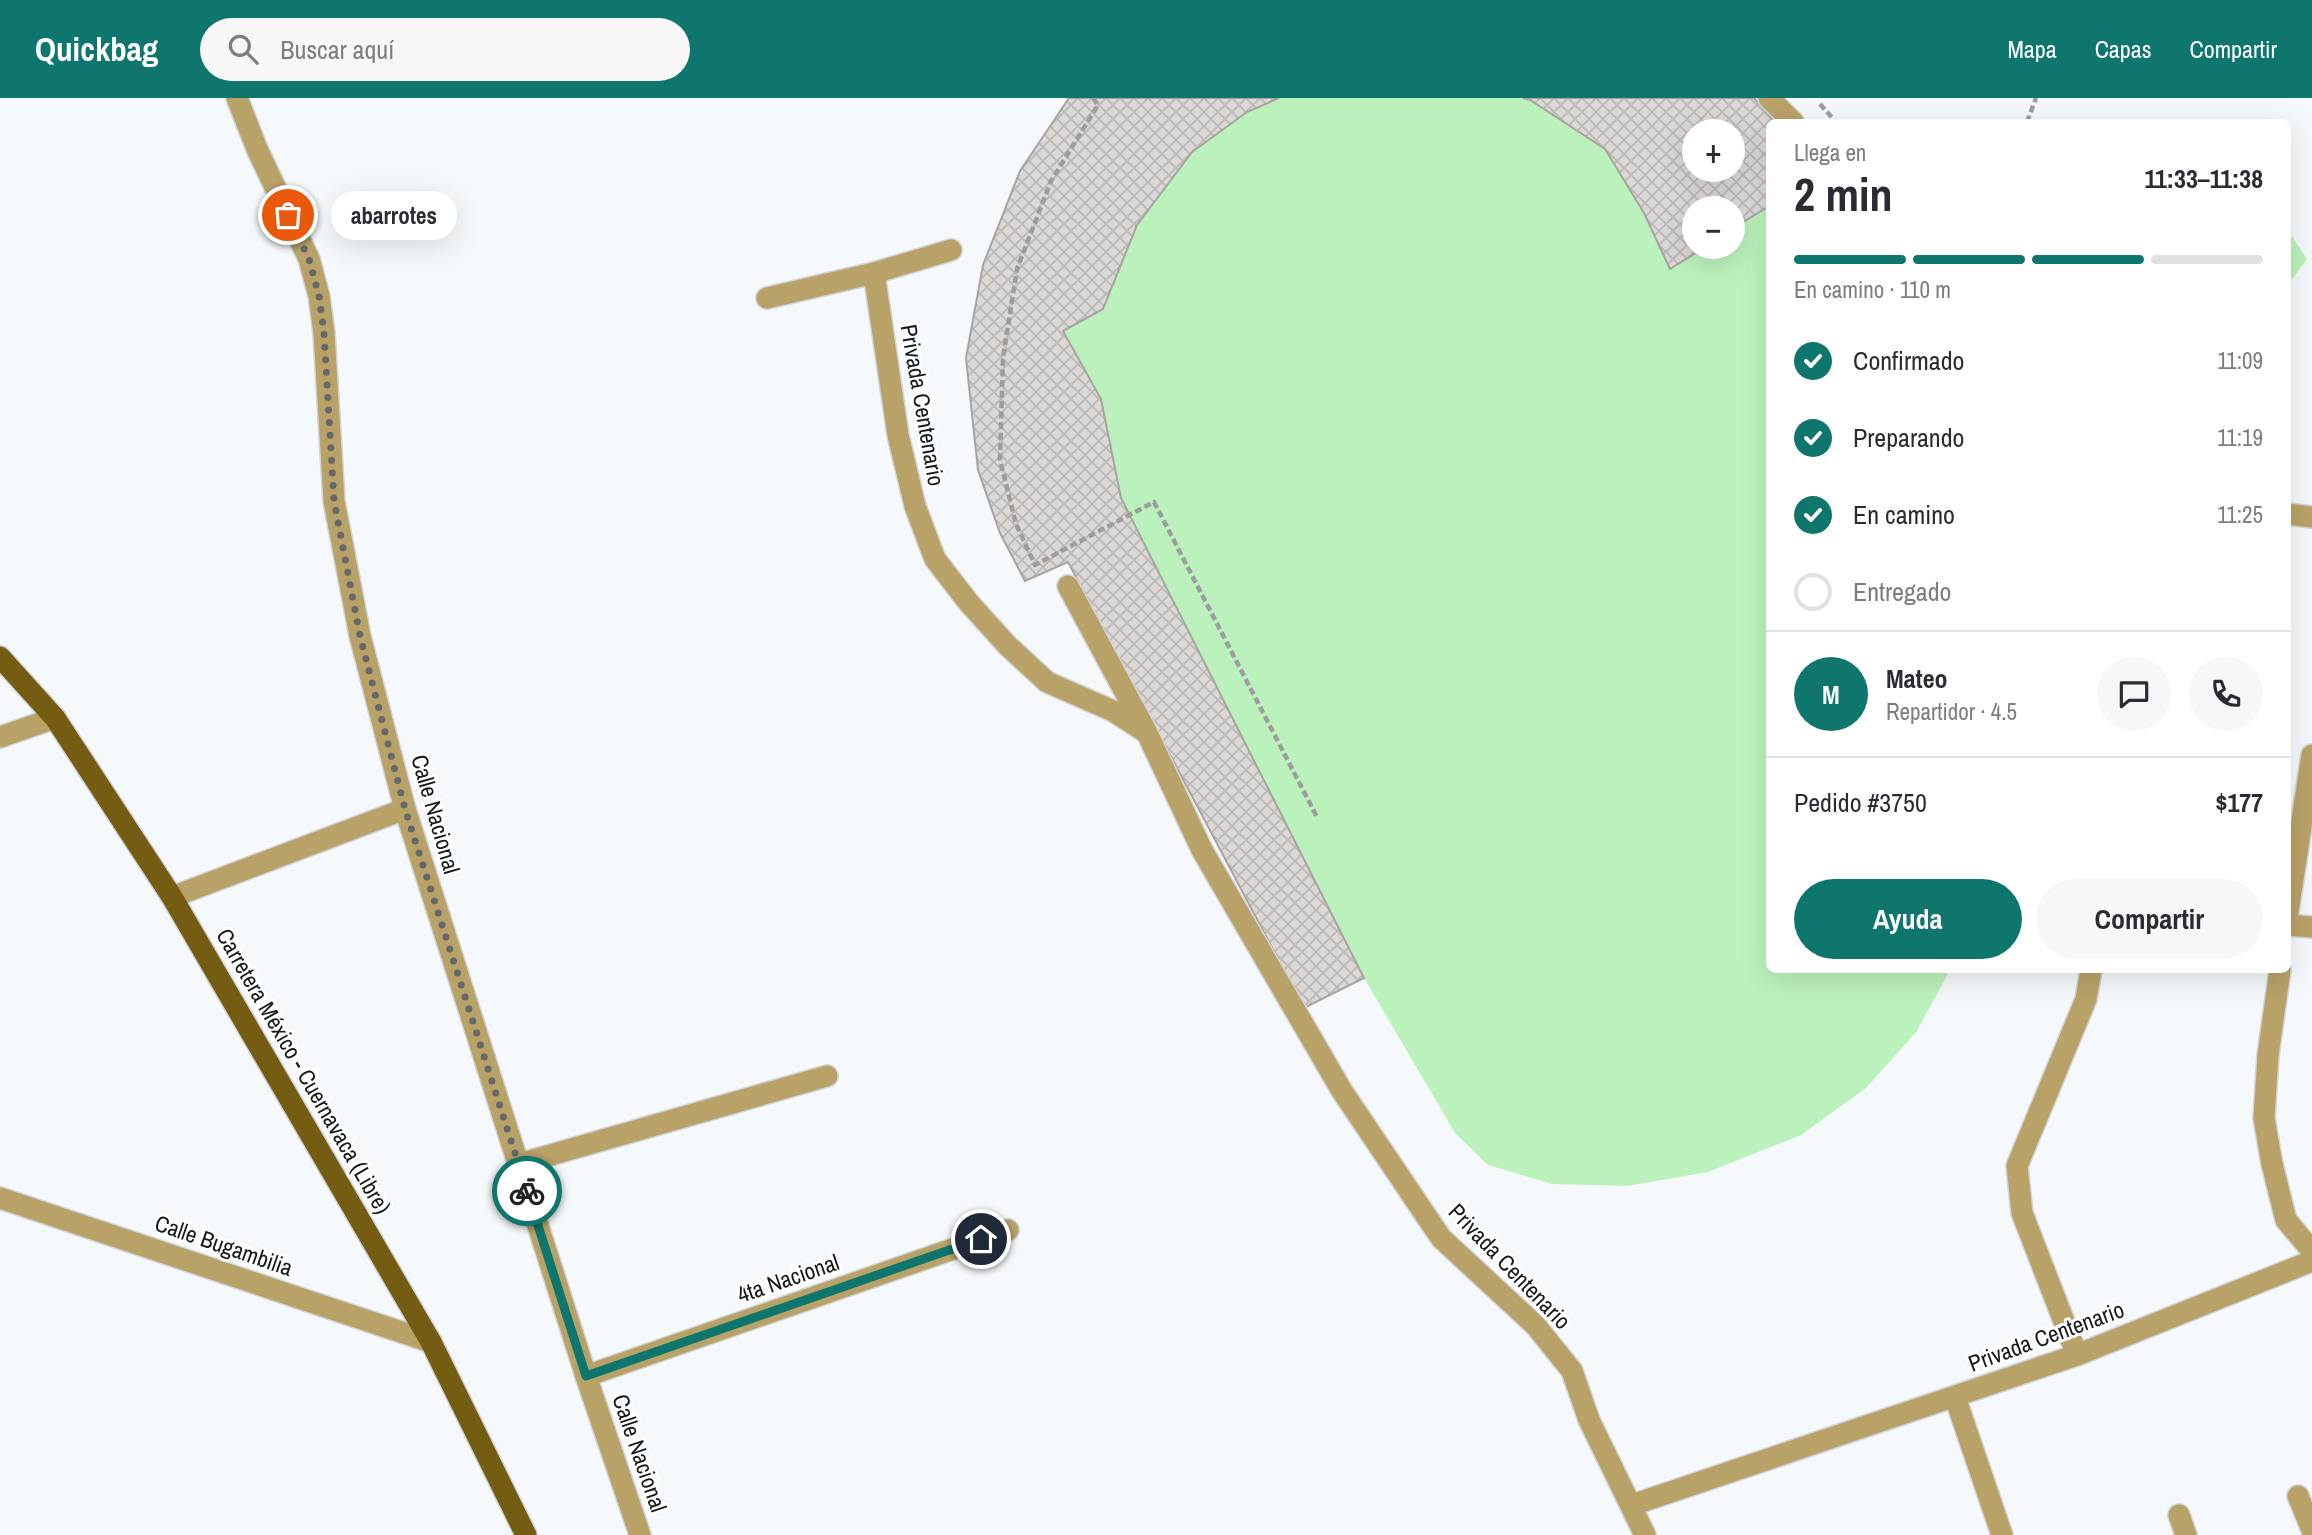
<!DOCTYPE html>
<html lang="es">
<head>
<meta charset="utf-8">
<style>
  body { margin:0; font-family:"Archivo Narrow",sans-serif; background:#f7f7f7; color:#2b2b33; height:100vh; display:flex; flex-direction:column; font-size:26px; white-space:nowrap }
  * { box-sizing:border-box; margin:0 }
  p { font-size:23px; color:#7c7c81 }
  .icon { flex:none; width:38px; height:38px; fill:none; stroke:currentColor; stroke-width:2; stroke-linecap:round; stroke-linejoin:round }
  .map { position:relative; flex:1; overflow:hidden }
  .details { position:absolute; left:1766px; top:21px; width:525px; height:854px; display:flex; flex-direction:column; background:#fff; border-radius:10px; box-shadow:0 7px 28px #0002 }
  .details>* { flex:none }
  .buttons { position:absolute; left:1682px; top:21px; display:grid; gap:14px }
  .buttons a { display:grid; place-items:center; width:63px; height:63px; border-radius:50%; background:#fff; box-shadow:0 7px 28px #0002; font-size:35px }
  .pin { position:absolute; display:grid; place-items:center; width:60px; height:60px; color:#fff; margin:-30px; border:4px solid #fff; border-radius:50%; box-shadow:0 2px 7px #0007 }
  .courier { position:absolute; display:grid; place-items:center; width:70px; height:70px; margin:-35px; border:5px solid #0f766e; border-radius:50%; background:#fff; color:#222; box-shadow:0 2px 9px #0007 }
  .bubble { position:absolute; height:49px; border-radius:24px; background:#fff; box-shadow:0 7px 28px #0002; font-size:23px; font-weight:700; line-height:49px; text-align:center }
  .headline em { font-style:normal; font-weight:700 }
  .headline div { display:flex; flex-direction:column-reverse }
  .headline { display:flex; align-items:center; justify-content:space-between; height:119px; padding:0 28px }
  h1 { font-size:46px; font-weight:700; line-height:52px }
  .bar { display:grid; grid-template-columns:repeat(4,1fr); gap:10px 7px; align-content:center; height:84px; padding:0 28px }
  .bar i { height:9px; border-radius:5px; background:#e1e1e2 }
  .bar .selected { background:#0f766e }
  .bar p { grid-column:span 4 }
  .line { display:flex; align-items:center; gap:18px; padding:0 28px; border-top:2px solid #e1e1e2 }
  .line div { flex:1 }
  .round { display:grid; place-items:center; flex:none; width:74px; height:74px; border-radius:37px; background:#f7f7f7 }
  ol { padding:0 28px; list-style:none }
  li { display:flex; align-items:center; gap:21px; height:77px }
  li p { margin-inline-start:auto }
  li .icon { padding:7px; border-radius:50%; background:#0f766e; color:#fff; stroke-width:4 }
  li:last-child { color:#7c7c81 }
  li i { width:38px; height:38px; border:4px solid #e1e1e2; border-radius:50% }
  .action { display:flex; gap:14px; margin-top:auto; padding:14px 28px }
  .action a { flex:1; height:80px; border-radius:42px; background:#0f766e; color:#fff; font-size:28px; font-weight:700; line-height:80px; text-align:center }
  .action a+a { background:#f7f7f7; color:#2b2b33 }
  header { display:flex; align-items:center; gap:42px; box-sizing:border-box; height:98px; padding:0 35px; background:#0f766e; color:#fff }
  header strong { font-size:33px }
  nav { display:flex; gap:38px; margin-inline-start:auto; font-size:24px }
  .search { width:490px; height:63px; background:#f7f7f7; display:flex; align-items:center; gap:18px; box-sizing:border-box; padding:0 24px; border-radius:38px; color:#7c7c81; font-size:26px }
  .map>svg:first-child { display:block }
  .green { fill:#bbf2bb; fill-rule:evenodd }
  .building { fill:url(#building-cross-hatch); stroke:#a7a4a2; stroke-width:2; fill-rule:evenodd }
  .lines { fill:none; stroke-linecap:round; stroke-linejoin:round }
  .minor-casing { stroke:#d2d5d7; stroke-width:24 }
  .major-casing { stroke:#d2d5d7; stroke-width:24 }
  .path { stroke:#9b9d9f; stroke-width:4.5; stroke-dasharray:7 3.5; stroke-linecap:butt }
  .minor { stroke:#b9a268; stroke-width:21 }
  .major { stroke:#755c13; stroke-width:21 }
  .done { stroke:#656768; stroke-width:7; stroke-dasharray:0 12.6 }
  .route { stroke:#0f766e; stroke-width:9 }
  .labels { text-anchor:middle; dominant-baseline:central; stroke-width:6; stroke-linejoin:round; paint-order:stroke }
  .street-label { font-size:23px; fill:#171819; stroke:#fff }
</style>
</head>
<body>
<header>
<strong>Quickbag</strong>
<div class="search"><svg class="icon" aria-label="search" viewBox="0 0 24 24"><circle cx="10" cy="10" r="6"/><path d="M15 15l6 6"/></svg>Buscar aquí</div>
<nav><a>Mapa</a><a>Capas</a><a>Compartir</a></nav>
</header>
<div class="map">
<svg width="2312" height="1437" viewBox="0 0 2312 1437">
  <defs>
    <pattern id="building-cross-hatch" width="8" height="8" patternUnits="userSpaceOnUse" patternTransform="scale(1.75)"><rect width="8" height="8" fill="#dbd8d6"/><path d="M0 0l8 8M0 8l8-8" fill="none" stroke="#bbb9b7"/></pattern>
  </defs>
  <rect width="100%" height="100%" fill="#f6f9fb"/>
  <g class="green">
    <path d="M1069 0H1754L1775 24H1769V872H1950L1917 933 1866 990 1801 1037 1708 1074 1627 1088 1552 1086 1488 1067 1455 1035 1364 880 1304 910 1068 464 1025 483 1000 435 978 372ZM1694 33H1732V72H1694ZM1694 110H1732V149H1694Z"/>
    <polygon points="2287,131 2307,161 2287,188"/>
  </g>
  <g class="building">
    <polygon points="1069,0 1279,0 1247,14 1192,54 1137,127 1103,211 1063,233 1101,301 1121,400 1364,880 1304,910 1068,464 1025,483 1000,435 978,372 966,260 983,167 1020,73"/>
    <path d="M1523 0H1754L1775 24H1769V108L1732 131V110H1694V149H1705L1670 171 1644 115 1605 51 1530 2ZM1694 33H1732V72H1694Z"/>
  </g>
  <g class="lines">
    <defs>
      <g id="minor">
        <polyline points="237,0 257,51 309,161 319,198 324,235 334,403 360,538 405,711 586,1278 640,1437"/>
        <polyline points="1769,0 1793,24"/>
        <polyline points="874,175 898,337 915,408 935,461 969,505 1008,548 1047,584 1113,613 1147,635 1202,752 1342,993 1441,1140 1536,1228 1572,1273 1589,1322 1645,1437"/>
        <polyline points="767,200 874,175 951,152"/>
        <polyline points="2287,416 2312,419"/>
        <polyline points="1068,488 1146,633"/>
        <polyline points="0,639 55,620"/>
        <polyline points="172,799 405,711"/>
        <polyline points="2287,820 2312,657"/>
        <polyline points="2287,827 2312,829"/>
        <polyline points="2280,872 2268,957 2264,1020 2272,1066 2286,1122 2312,1153"/>
        <polyline points="519,1066 827,978"/>
        <polyline points="0,1100 431,1244"/>
        <polyline points="2077,1257 2022,1115 2017,1068 2086,901 2091,872"/>
        <polyline points="586,1278 1008,1132"/>
        <polyline points="1955,1299 2002,1437"/>
        <polyline points="2298,1398 2312,1432"/>
        <polyline points="1632,1407 2077,1257 2312,1163"/>
        <polyline points="2179,1417 2186,1437"/>
      </g>
      <polyline id="major" points="0,559 55,620 172,799 431,1244 526,1437"/>
    </defs>
    <use href="#minor" class="minor-casing"/>
    <use href="#major" class="major-casing"/>
    <g class="path">
      <polyline points="1093,0 1098,7 1051,83 1017,171 1003,260 1000,362 1016,426 1035,467 1154,404 1317,719"/>
      <polyline points="1820,6 1836,24"/>
      <polyline points="2027,24 2036,0"/>
    </g>
    <use href="#minor" class="minor"/>
    <use href="#major" class="major"/>
  </g>
  <g class="lines">
    <polyline class="done" points="288,117 309,161 319,198 324,235 334,403 360,538 405,711 527,1093"/>
    <polyline class="route" points="527,1093 586,1278 981,1141"/>
  </g>
  <g class="labels">
    <g class="street-label">
      <text transform="translate(923 307) rotate(80)">Privada Centenario</text>
      <text transform="translate(436 716) rotate(74)">Calle Nacional</text>
      <text transform="translate(304 973) rotate(60)">Carretera México - Cuernavaca (Libre)</text>
      <text transform="translate(224 1147) rotate(19)">Calle Bugambilia</text>
      <text transform="translate(1510 1168) rotate(46)">Privada Centenario</text>
      <text transform="translate(788 1180) rotate(-19)">4ta Nacional</text>
      <text transform="translate(2046 1238) rotate(-20)">Privada Centenario</text>
      <text transform="translate(640 1355) rotate(71)">Calle Nacional</text>
    </g>
  </g>
</svg>
<div class="buttons">
<a>+</a>
<a>−</a>
</div>
<div class="pin" style="left:288px;top:117px;background:#ea580c"><svg class="icon" aria-label="bag" viewBox="0 0 24 24"><path d="M5 8h14l-1 12H6zM9 8a3 3 0 0 1 6 0"/></svg></div>
<div class="pin" style="left:981px;top:1141px;background:#1f2937"><svg class="icon" aria-label="home" viewBox="0 0 24 24"><path d="M3 11l9-7 9 7M6 9v11h12V9"/></svg></div>
<div class="courier" style="left:527px;top:1093px"><svg class="icon" aria-label="bike" viewBox="0 0 24 24"><circle cx="6" cy="16" r="4"/><circle cx="18" cy="16" r="4"/><path d="M6 16l4-8h5l3 8M10 8l3 8H6M13 5h3"/></svg></div>
<div class="bubble" style="left:331px;top:93px;width:126px">abarrotes</div>
<section class="details">
<div class="headline"><div><h1>2 min</h1><p>Llega en</p></div><em>11:33–11:38</em></div>
<div class="bar"><i class="selected"></i><i class="selected"></i><i class="selected"></i><i></i><p>En camino · 110 m</p></div>
<ol>
<li><svg class="icon" aria-label="check" viewBox="0 0 24 24"><path d="M5 12l5 5 9-10"/></svg>Confirmado<p>11:09</p></li>
<li><svg class="icon" aria-label="check" viewBox="0 0 24 24"><path d="M5 12l5 5 9-10"/></svg>Preparando<p>11:19</p></li>
<li><svg class="icon" aria-label="check" viewBox="0 0 24 24"><path d="M5 12l5 5 9-10"/></svg>En camino<p>11:25</p></li>
<li><i></i>Entregado</li>
</ol>
<div class="line" style="height:126px"><b class="round" style="background:#0f766e;color:#fff">M</b><div><b>Mateo</b><p>Repartidor · 4.5</p></div><a class="round"><svg class="icon" aria-label="chat" viewBox="0 0 24 24"><path d="M4 5h16v11H9l-5 4z"/></svg></a><a class="round"><svg class="icon" aria-label="phone" viewBox="0 0 24 24"><path d="M5 4h4l2 5-3 2q2 4 5 5l2-3 5 2v4C11 20 4 13 5 4z"/></svg></a></div>
<div class="line" style="height:91px"><div>Pedido #3750</div><b>$177</b></div>
<div class="action"><a>Ayuda</a><a>Compartir</a></div>
</section>
</div>
</body>
</html>
